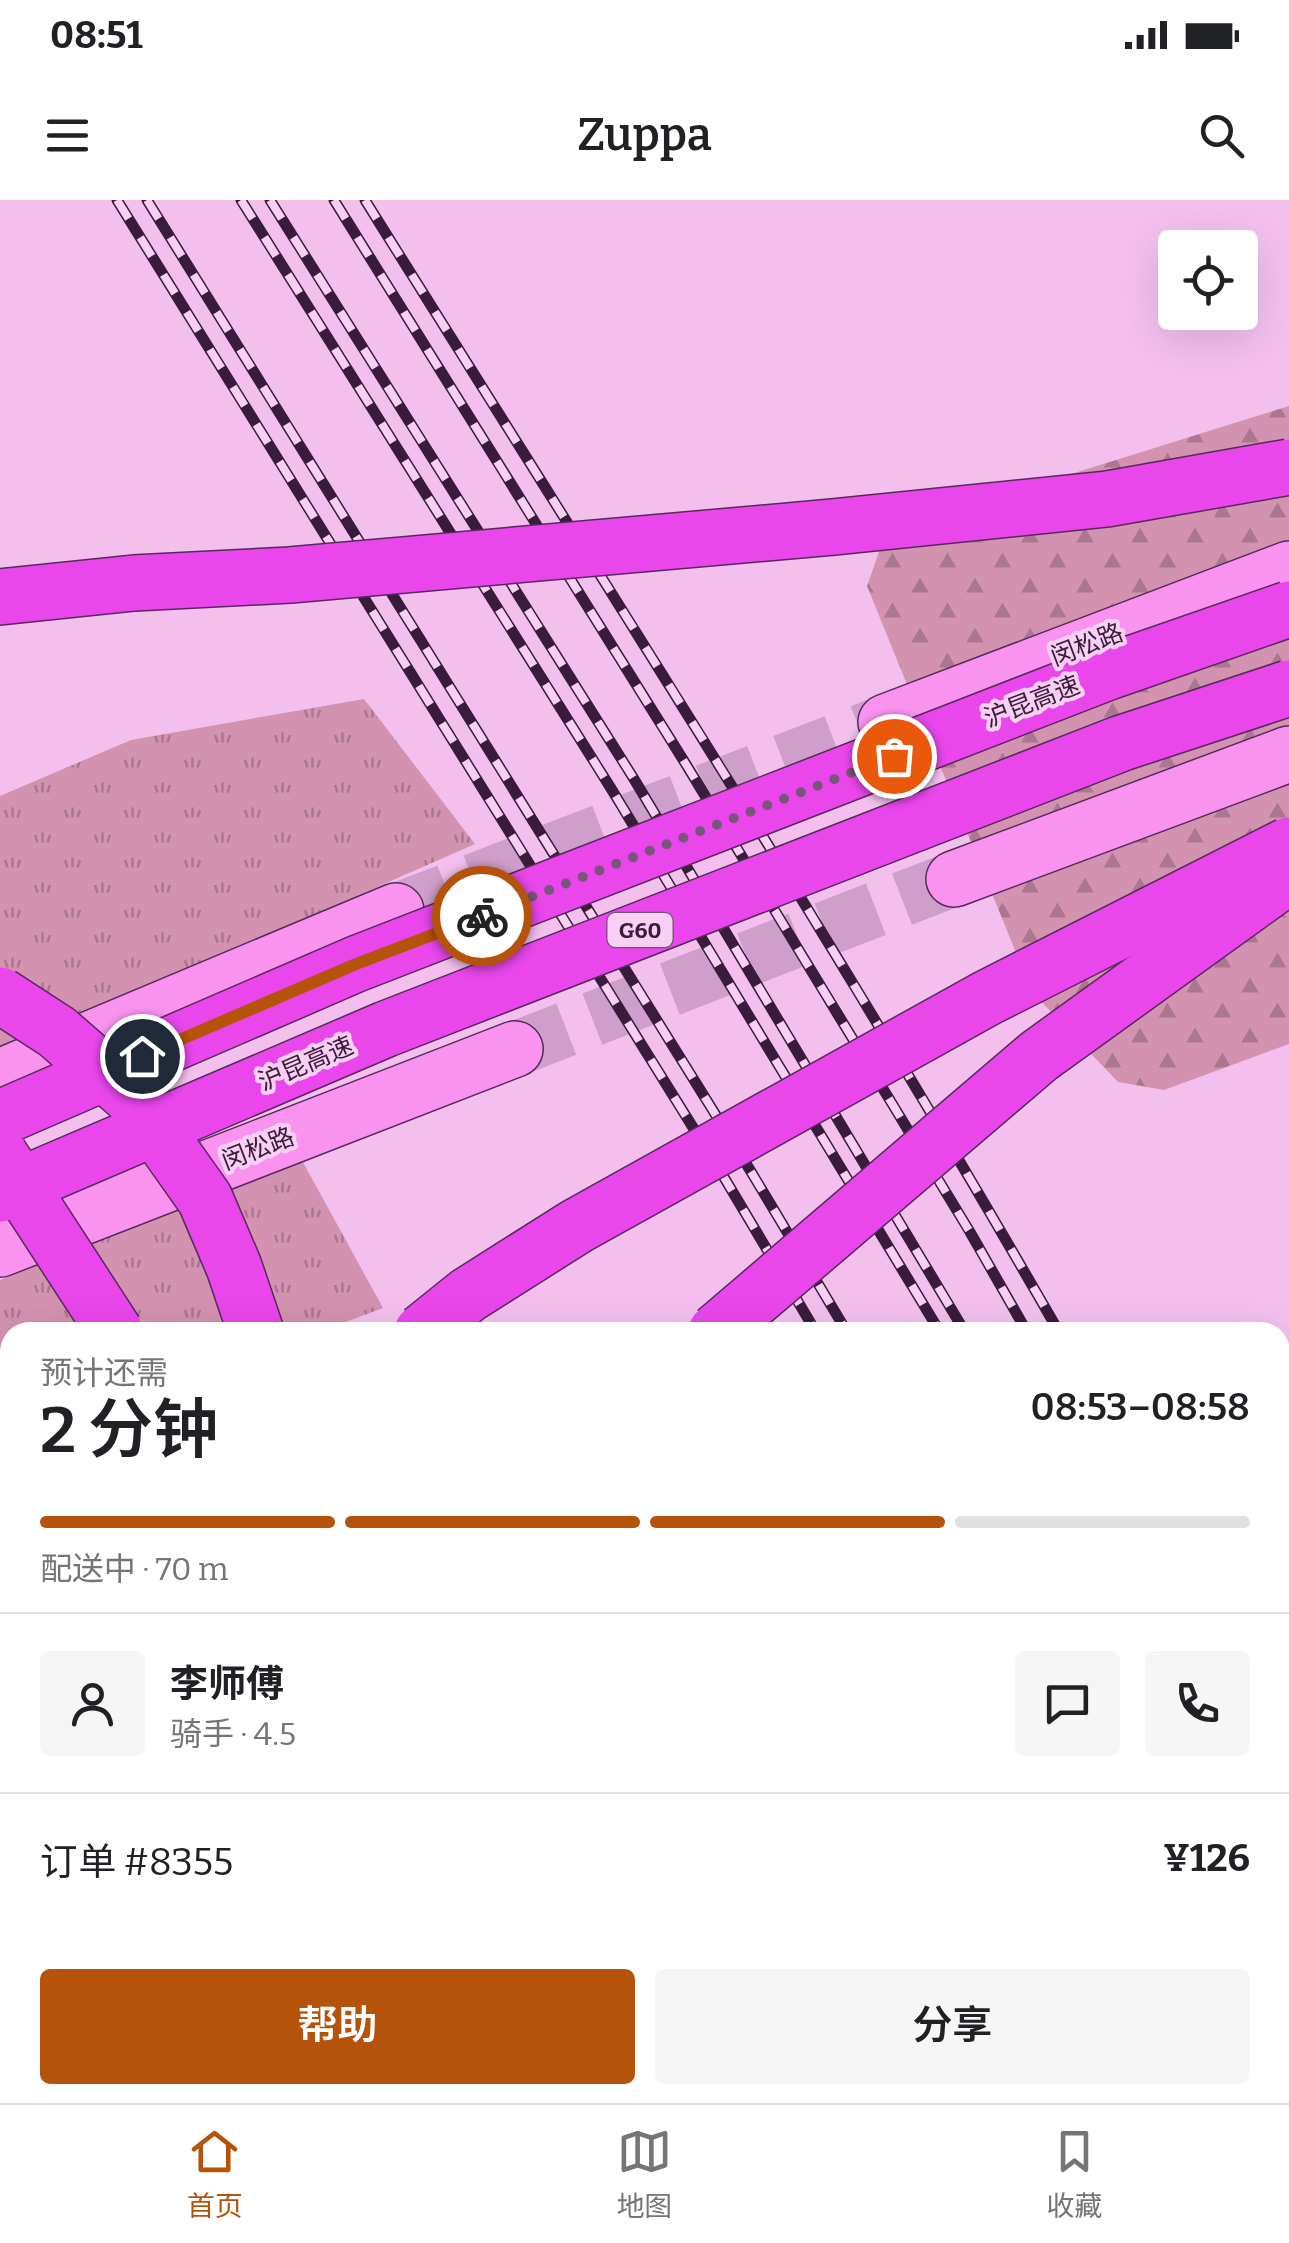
<!DOCTYPE html>
<html lang="zh">
<head>
<meta charset="utf-8">
<style>
  body { margin:0; font-family:Bitter,"Noto Sans SC",serif; background:#f6f6f6; color:#202124; height:100vh; display:flex; flex-direction:column; font-size:38px; white-space:nowrap }
  * { box-sizing:border-box; margin:0 }
  p { font-size:32px; color:#757577 }
  .icon { flex:none; width:55px; height:55px; fill:none; stroke:currentColor; stroke-width:2; stroke-linecap:round; stroke-linejoin:round }
  .map { position:relative; flex:1; overflow:hidden }
  .panel { position:absolute; left:0px; top:1122px; width:1290px; height:782px; display:flex; flex-direction:column; background:#fff; border-radius:30px 30px 0 0; box-shadow:0 10px 40px #0002 }
  .panel>* { flex:none }
  .fabs { position:absolute; left:1158px; top:30px; display:grid; gap:20px }
  .fabs a { display:grid; place-items:center; width:100px; height:100px; border-radius:10px; background:#fff; box-shadow:0 10px 40px #0002; font-size:50px }
  .pin { position:absolute; display:grid; place-items:center; width:85px; height:85px; color:#fff; margin:-42px; border:5px solid #fff; border-radius:50%; box-shadow:0 2px 10px #0007 }
  .courier { position:absolute; display:grid; place-items:center; width:100px; height:100px; margin:-50px; border:8px solid #b45309; border-radius:50%; background:#fff; color:#222; box-shadow:0 2px 12px #0007 }
  .overview em { font-style:normal; font-weight:600 }
  .overview div { display:flex; flex-direction:column-reverse }
  .overview { display:flex; align-items:center; justify-content:space-between; height:170px; padding:0 40px }
  h1 { font-size:65px; font-weight:600; line-height:75px }
  .bar { display:grid; grid-template-columns:repeat(4,1fr); gap:15px 10px; align-content:center; height:120px; padding:0 40px }
  .bar i { height:12px; border-radius:8px; background:#e0e0e0 }
  .bar .on { background:#b45309 }
  .bar p { grid-column:span 4 }
  .line { display:flex; align-items:center; gap:25px; padding:0 40px; border-top:2px solid #e0e0e0 }
  .line div { flex:1 }
  .round { display:grid; place-items:center; flex:none; width:105px; height:105px; border-radius:10px; background:#f6f6f6 }
  .primary-button { display:flex; gap:20px; margin-top:auto; padding:20px 40px }
  .primary-button a { flex:1; height:115px; border-radius:10px; background:#b45309; color:#fff; font-size:40px; font-weight:600; line-height:115px; text-align:center }
  .primary-button a+a { background:#f6f6f6; color:#202124 }
  .status { display:flex; justify-content:space-between; align-items:center; height:70px; padding:0 50px; background:#fff; direction:ltr }
  .status svg { height:28px; fill:currentColor }
  header { display:flex; justify-content:space-between; align-items:center; height:130px; padding:0 40px; background:#fff; font-size:45px; font-weight:600 }
  .menu { display:flex; justify-content:space-around; align-items:center; height:140px; border-top:2px solid #e0e0e0; background:#fff; font-size:28px; color:#757577 }
  .menu a { display:grid; justify-items:center; gap:5px }
  .menu .on { color:#b45309 }
  .map>svg:first-child { display:block }
  .grass { fill:url(#grass-tufts) }
  .forest { fill:url(#forest-firs) }
  .water { fill:#c0c4a3; stroke:#8c9469; stroke-width:2.5 }
  .lines { fill:none; stroke-linecap:round; stroke-linejoin:round }
  .major-tunnel { stroke:#ce9fca; stroke-width:55; stroke-dasharray:55 28; stroke-linecap:butt }
  .major-casing { stroke:#562a5b; stroke-width:58 }
  .highway-casing { stroke:#562a5b; stroke-width:58 }
  .major { stroke:#fa93ef; stroke-width:55 }
  .highway { stroke:#e946ec; stroke-width:55 }
  .rail-casing { stroke:#391c3c; stroke-width:11 }
  .rail { stroke:#f9d0f4; stroke-width:8; stroke-dasharray:22; stroke-linecap:butt }
  .highway-bridge-casing { stroke:#562a5b; stroke-width:58; stroke-linecap:butt }
  .highway-bridge { stroke:#e946ec; stroke-width:55 }
  .done { stroke:#7a557a; stroke-width:10; stroke-dasharray:0 18 }
  .route { stroke:#b45309; stroke-width:12 }
  .labels { text-anchor:middle; dominant-baseline:central; stroke-width:8; stroke-linejoin:round; paint-order:stroke }
  .shield { fill:#f9d0f4; stroke:#735273; stroke-width:2.5 }
  .shield-label { font-size:22px; font-weight:bold; fill:#391c3c }
  .street-label { font-size:25px; fill:#391c3c; stroke:#f9d0f4 }
</style>
</head>
<body>
<div class="status"><b>08:51</b><svg viewBox="0 0 49 12"><path d="M0 12V9h3v3zM5 12V6h3v6zM10 12V3h3v9zM15 12V0h3v12zM26 1h20v11H26zM47 4h2v5h-2z"/></svg></div>
<header><svg class="icon" aria-label="menu" viewBox="0 0 24 24"><path d="M4 6h16M4 12h16M4 18h16"/></svg>Zuppa<svg class="icon" aria-label="search" viewBox="0 0 24 24"><circle cx="10" cy="10" r="6"/><path d="M15 15l6 6"/></svg></header>
<div class="map">
<svg width="1289" height="1903" viewBox="0 0 1289 1903">
  <defs>
    <pattern id="grass-tufts" width="24" height="20" patternUnits="userSpaceOnUse" patternTransform="scale(2.5)"><rect width="24" height="20" fill="#d292b0"/><path d="M3 7l-1-3M5 7V3M7 7l1-3M15 17l-1-3M17 17v-4M19 17l1-3" fill="none" stroke="#ab7690"/></pattern>
    <pattern id="forest-firs" width="22" height="20" patternUnits="userSpaceOnUse" patternTransform="scale(2.5)"><rect width="22" height="20" fill="#d292b0"/><path d="M5 1l3.5 6h-7zM16 11l3.5 6h-7z" fill="#ab7690"/></pattern>
  </defs>
  <rect width="100%" height="100%" fill="#f3c0ed"/>
  <g class="grass">
    <polygon points="364,499 475,644 0,853 0,596 131,540"/>
    <polygon points="299,955 383,1108 319,1132 10,1132 10,1243 0,1246 0,1080"/>
    <polygon points="427,1895 972,1895 977,1903 427,1903"/>
  </g>
  <polygon class="forest" points="1289,206 1289,844 1164,890 1118,882 1032,792 867,386 886,332"/>
  <polygon class="water" points="467,1895 767,1895 766,1903 438,1903"/>
  <g class="lines">
    <g class="major-tunnel">
      <polyline points="396,711 886,522"/>
      <polyline points="515,849 954,679"/>
    </g>
    <defs>
      <g id="major">
        <polyline points="886,522 1289,369"/>
        <polyline points="954,679 1289,554"/>
        <polyline points="0,877 396,711"/>
        <polyline points="0,1049 515,849"/>
      </g>
      <g id="highway">
        <polyline points="0,397 134,383"/>
        <polyline points="0,1735 10,1727"/>
        <polyline points="0,1772 10,1811"/>
        <polyline points="28,1903 37,1895"/>
        <polyline points="242,1903 242,1895"/>
        <polyline points="310,1903 311,1895"/>
      </g>
    </defs>
    <use href="#major" class="major-casing"/>
    <use href="#highway" class="highway-casing"/>
    <use href="#major" class="major"/>
    <use href="#highway" class="highway"/>
    <defs>
      <g id="rail">
        <polyline points="117,0 725,979 816,1132"/>
        <polyline points="147,0 750,970 847,1132"/>
        <polyline points="241,0 612,590 940,1132"/>
        <polyline points="270,0 634,579 965,1132"/>
        <polyline points="334,0 687,566 970,1032 1027,1132"/>
        <path d="M365 0C599 375 839 748 1059 1132"/>
        <polyline points="1280,1532 1289,1549"/>
        <polyline points="1280,1593 1289,1610"/>
        <polyline points="1280,1715 1289,1733"/>
        <polyline points="1280,1765 1289,1783"/>
        <polyline points="1238,1895 1242,1903"/>
        <polyline points="1269,1895 1273,1903"/>
      </g>
    </defs>
    <use href="#rail" class="rail-casing"/>
    <use href="#rail" class="rail"/>
    <defs>
      <g id="highway-bridge">
        <polyline points="134,383 290,375 833,327 1107,299 1289,267"/>
        <polyline points="0,795 57,832 135,900 205,999 234,1067 256,1132"/>
        <polyline points="0,918 356,764 1108,472 1289,409"/>
        <polyline points="0,955 115,1132"/>
        <polyline points="0,994 386,829 1122,543 1289,488"/>
        <polyline points="422,1132 468,1095 577,1026 987,798 1289,645"/>
        <polyline points="716,1132 1039,856 1280,682"/>
      </g>
    </defs>
    <use href="#highway-bridge" class="highway-bridge-casing"/>
    <use href="#highway-bridge" class="highway-bridge"/>
  </g>
  <g class="lines">
    <polyline class="done" points="482,716 894,556"/>
    <polyline class="route" points="142,856 356,764 482,716"/>
  </g>
  <g class="labels">
    <rect class="shield" x="607.5" y="713" width="65" height="34" rx="8"/>
    <g class="shield-label">
      <text x="640" y="730">G60</text>
    </g>
    <g class="street-label">
      <text transform="translate(1087 445) rotate(-21)">闵松路</text>
      <text transform="translate(1032 502) rotate(-21)">沪昆高速</text>
      <text transform="translate(306 864) rotate(-23)">沪昆高速</text>
      <text transform="translate(258 949) rotate(-21)">闵松路</text>
    </g>
  </g>
</svg>
<div class="fabs">
<a><svg class="icon" aria-label="locate" viewBox="0 0 24 24"><circle cx="12" cy="12" r="6"/><path d="M12 2v4M12 18v4M2 12h4M18 12h4"/></svg></a>
</div>
<div class="pin" style="left:894px;top:556px;background:#ea580c"><svg class="icon" aria-label="bag" viewBox="0 0 24 24"><path d="M5 8h14l-1 12H6zM9 8a3 3 0 0 1 6 0"/></svg></div>
<div class="pin" style="left:142px;top:856px;background:#1f2937"><svg class="icon" aria-label="home" viewBox="0 0 24 24"><path d="M3 11l9-7 9 7M6 9v11h12V9"/></svg></div>
<div class="courier" style="left:482px;top:716px"><svg class="icon" aria-label="bike" viewBox="0 0 24 24"><circle cx="6" cy="16" r="4"/><circle cx="18" cy="16" r="4"/><path d="M6 16l4-8h5l3 8M10 8l3 8H6M13 5h3"/></svg></div>
<section class="panel">
<div class="overview"><div><h1>2 分钟</h1><p>预计还需</p></div><em>08:53–08:58</em></div>
<div class="bar"><i class="on"></i><i class="on"></i><i class="on"></i><i></i><p>配送中 · 70 m</p></div>
<div class="line" style="height:180px"><a class="round"><svg class="icon" aria-label="person" viewBox="0 0 24 24"><circle cx="12" cy="8" r="4"/><path d="M4 21q1-7 8-7t8 7"/></svg></a><div><b>李师傅</b><p>骑手 · 4.5</p></div><a class="round"><svg class="icon" aria-label="chat" viewBox="0 0 24 24"><path d="M4 5h16v11H9l-5 4z"/></svg></a><a class="round"><svg class="icon" aria-label="phone" viewBox="0 0 24 24"><path d="M5 4h4l2 5-3 2q2 4 5 5l2-3 5 2v4C11 20 4 13 5 4z"/></svg></a></div>
<div class="line" style="height:130px"><div>订单 #8355</div><b>¥126</b></div>
<div class="primary-button"><a>帮助</a><a>分享</a></div>
</section>
</div>
<nav class="menu">
<a class="on"><svg class="icon" aria-label="home" viewBox="0 0 24 24"><path d="M3 11l9-7 9 7M6 9v11h12V9"/></svg>首页</a>
<a><svg class="icon" aria-label="map" viewBox="0 0 24 24"><path d="M3 6l6-2 6 2 6-2v14l-6 2-6-2-6 2zM9 4v14M15 6v14"/></svg>地图</a>
<a><svg class="icon" aria-label="saved" viewBox="0 0 24 24"><path d="M7 4h10v16l-5-4-5 4z"/></svg>收藏</a>
</nav>
</body>
</html>
